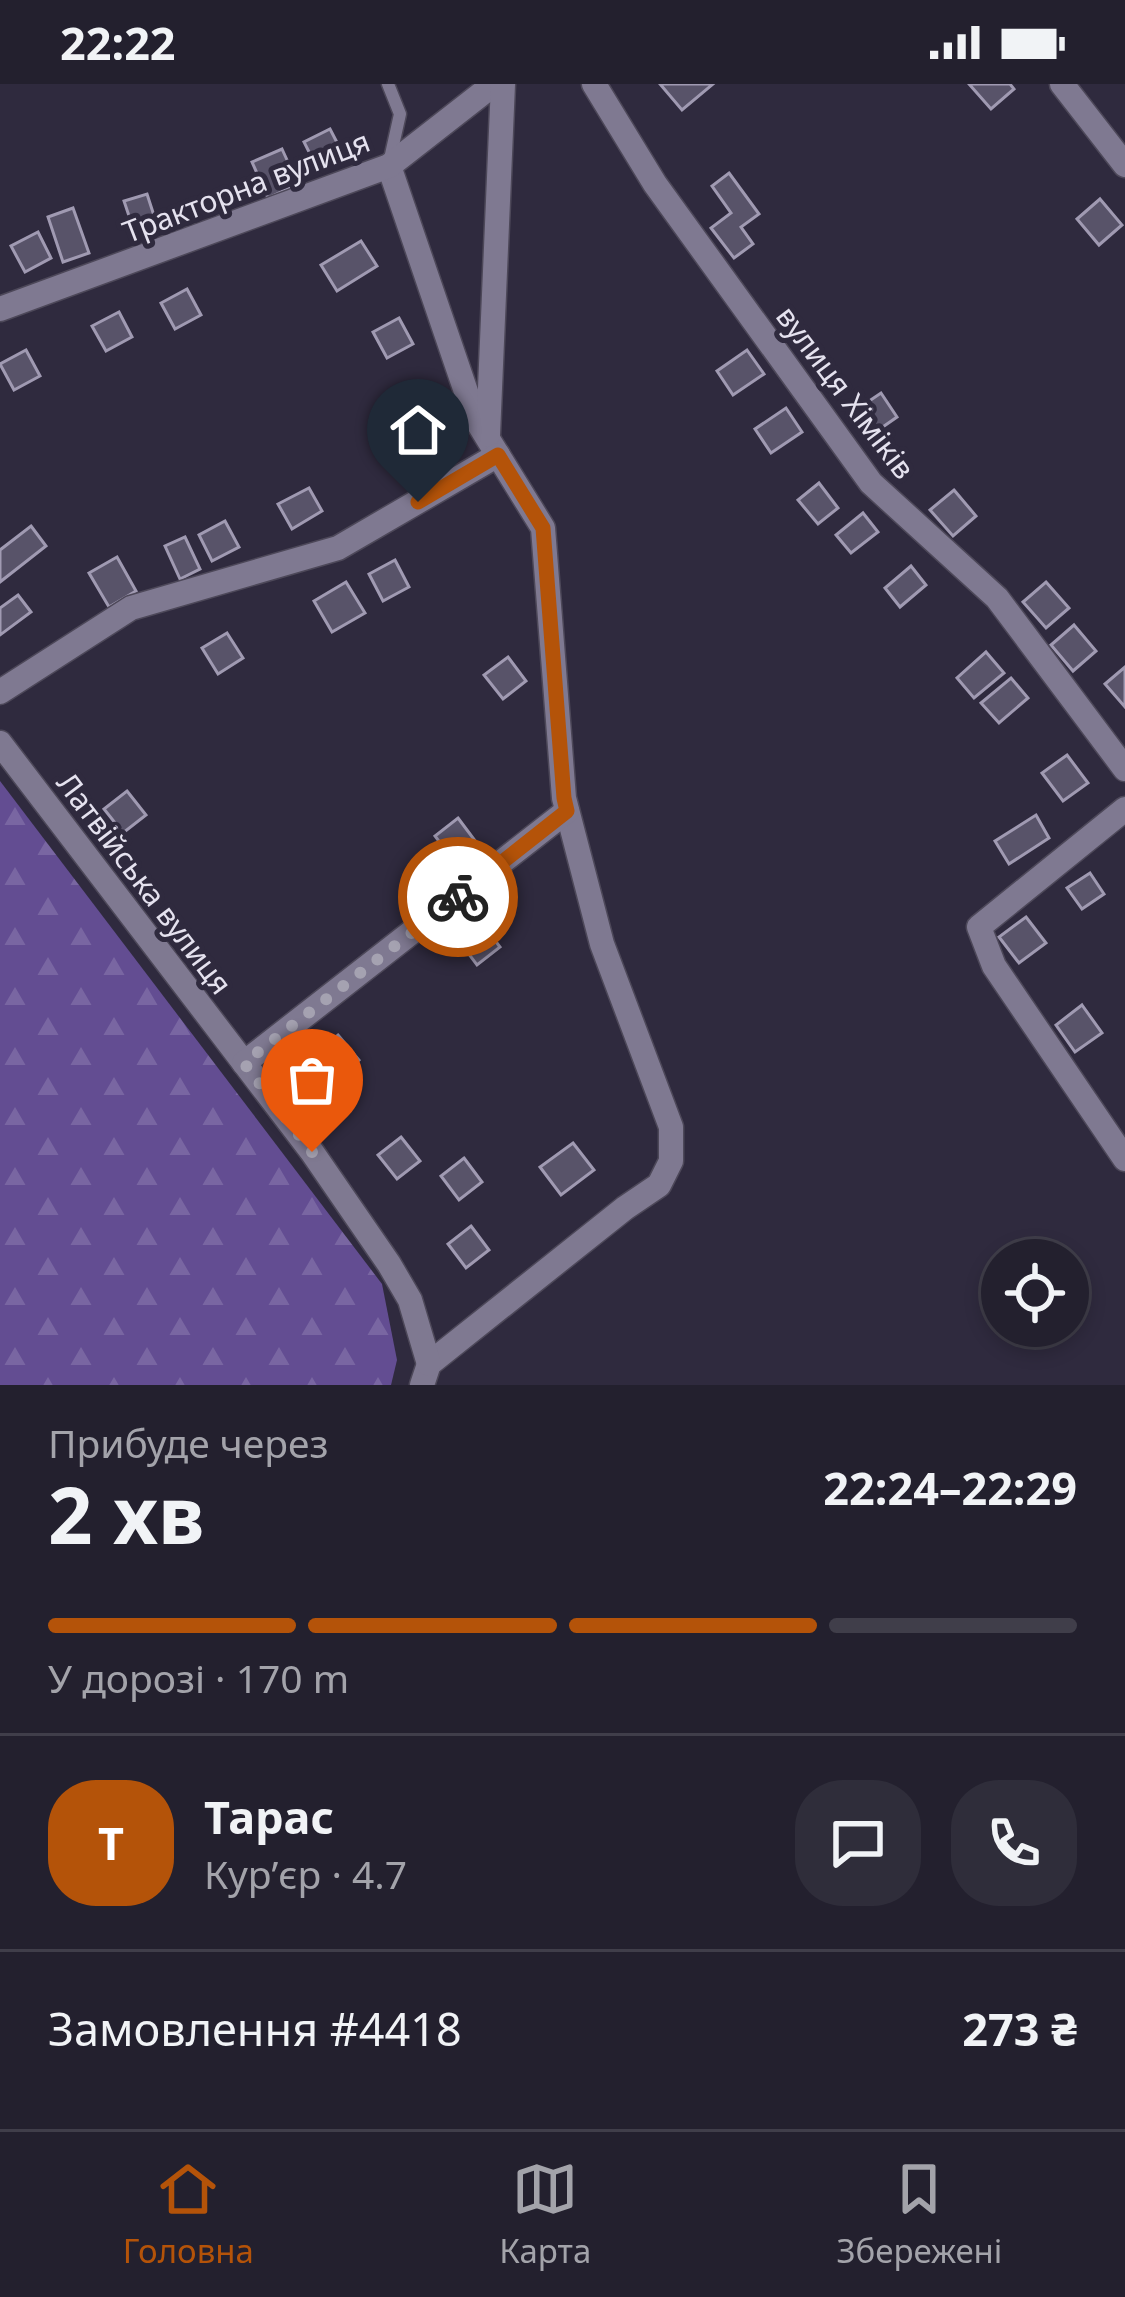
<!DOCTYPE html>
<html lang="uk">
<head>
<meta charset="utf-8">
<style>
  body { margin:0; font-family:"Noto Sans",sans-serif; background:#2f2d3a; color:#f1f3f6; height:100vh; display:flex; flex-direction:column; font-size:45px; white-space:nowrap }
  * { box-sizing:border-box; margin:0 }
  p { font-size:39px; color:#a3a3aa }
  .icon { flex:none; width:66px; height:66px; fill:none; stroke:currentColor; stroke-width:2; stroke-linecap:round; stroke-linejoin:round }
  .map { position:relative; height:1301px; overflow:hidden }
  .side { display:flex; flex-direction:column; background:#23202e; flex:1 }
  .side>* { flex:none }
  .buttons { position:absolute; left:981px; top:1155px; display:grid; gap:24px }
  .buttons a { display:grid; place-items:center; width:108px; height:108px; border-radius:50%; background:#23202e; box-shadow:0 6px 18px #0003,0 0 0 3px #403e4a; font-size:60px }
  .pin { position:absolute; display:grid; place-items:center; width:102px; height:102px; color:#fff; margin:-123px -51px; border-radius:50% 50% 50% 0; rotate:-45deg; box-shadow:0 0 12px #0007 }
  .pin .icon { rotate:45deg }
  .courier { position:absolute; display:grid; place-items:center; width:120px; height:120px; margin:-60px; border:9px solid #b45309; border-radius:50%; background:#fff; color:#222; box-shadow:0 3px 15px #0007 }
  .headline em { font-style:normal; font-weight:700 }
  .headline div { display:flex; flex-direction:column-reverse }
  .headline { display:flex; align-items:center; justify-content:space-between; height:204px; padding:0 48px }
  h1 { font-size:78px; font-weight:700; line-height:90px }
  .bar { display:grid; grid-template-columns:repeat(4,1fr); gap:18px 12px; align-content:center; height:144px; padding:0 48px }
  .bar i { height:15px; border-radius:9px; background:#403e4a }
  .bar .selected { background:#b45309 }
  .bar p { grid-column:span 4 }
  .line { display:flex; align-items:center; gap:30px; padding:0 48px; border-top:3px solid #403e4a }
  .line div { flex:1 }
  .round { display:grid; place-items:center; flex:none; width:126px; height:126px; border-radius:48px; background:#2f2d3a }
  .status { display:flex; justify-content:space-between; align-items:center; height:84px; padding:0 60px; background:#23202e; direction:ltr }
  .status svg { height:33px; fill:currentColor }
  .tab-bar { display:flex; justify-content:space-around; align-items:center; height:168px; border-top:3px solid #403e4a; background:#23202e; font-size:33px; color:#a3a3aa }
  .tab-bar a { display:grid; justify-items:center; gap:6px }
  .tab-bar .selected { color:#b45309 }
  .map>svg:first-child { display:block }
  .forest { fill:url(#forest-firs) }
  .building { fill:#585369; stroke:#a09ab2; stroke-width:3 }
  .lines { fill:none; stroke-linecap:round; stroke-linejoin:round }
  .lane-casing { stroke:#4d4859; stroke-width:15 }
  .street-casing { stroke:#4d4859; stroke-width:27 }
  .lane { stroke:#7f7991; stroke-width:12 }
  .street { stroke:#7f7991; stroke-width:24 }
  .done { stroke:#a5a2b1; stroke-width:12; stroke-dasharray:0 21.6 }
  .route { stroke:#b45309; stroke-width:15 }
  .labels { text-anchor:middle; dominant-baseline:central; stroke-width:10; stroke-linejoin:round; paint-order:stroke }
  .street-label { font-size:30px; fill:#e5e2ef; stroke:#2f2a3e }
</style>
</head>
<body>
<div class="status"><b>22:22</b><svg viewBox="0 0 49 12"><path d="M0 12V9h3v3zM5 12V6h3v6zM10 12V3h3v9zM15 12V0h3v12zM26 1h20v11H26zM47 4h2v5h-2z"/></svg></div>
<div class="map">
<svg width="1125" height="1301" viewBox="0 0 1125 1301">
  <defs>
    <pattern id="forest-firs" width="22" height="20" patternUnits="userSpaceOnUse" patternTransform="scale(3)"><rect width="22" height="20" fill="#634d92"/><path d="M5 1l3.5 6h-7zM16 11l3.5 6h-7z" fill="#7966a2"/></pattern>
  </defs>
  <rect width="100%" height="100%" fill="#2f2a3e"/>
  <polygon class="forest" points="0,697 382,1200 397,1276 391,1301 0,1301"/>
  <g class="building">
    <polygon points="660,0 713,0 682,26"/>
    <polygon points="969,0 1010,0 1014,5 991,25"/>
    <polygon points="330,45 343,70 317,84 304,58"/>
    <polygon points="282,65 298,100 268,114 252,78"/>
    <polygon points="729,89 759,130 741,143 753,160 734,174 711,144 731,129 712,102"/>
    <polygon points="147,110 158,144 135,150 124,117"/>
    <polygon points="1100,115 1122,141 1099,161 1077,135"/>
    <polygon points="73,124 89,169 63,178 48,133"/>
    <polygon points="38,148 51,174 25,188 11,162"/>
    <polygon points="361,157 377,182 337,207 321,181"/>
    <polygon points="187,205 201,231 175,245 161,219"/>
    <polygon points="119,228 132,253 106,267 92,242"/>
    <polygon points="399,234 413,260 387,274 373,248"/>
    <polygon points="26,266 40,292 14,306 0,280"/>
    <polygon points="747,266 764,290 733,311 717,287"/>
    <polygon points="881,309 897,333 867,354 850,330"/>
    <polygon points="786,324 802,348 771,369 755,345"/>
    <polygon points="442,338 456,364 429,378 416,352"/>
    <polygon points="819,399 838,424 818,440 798,416"/>
    <polygon points="309,404 322,427 292,445 278,420"/>
    <polygon points="954,406 976,432 953,452 930,426"/>
    <polygon points="863,429 878,448 851,469 836,451"/>
    <polygon points="225,437 239,463 212,477 199,451"/>
    <polygon points="31,442 46,462 0,498 0,466"/>
    <polygon points="185,453 200,485 180,495 165,462"/>
    <polygon points="117,473 136,507 109,523 89,489"/>
    <polygon points="395,476 409,503 383,517 369,490"/>
    <polygon points="911,482 926,501 900,523 885,504"/>
    <polygon points="346,498 365,529 332,548 314,517"/>
    <polygon points="1046,498 1069,524 1046,544 1023,518"/>
    <polygon points="18,511 31,528 0,551 0,524"/>
    <polygon points="1074,541 1096,567 1073,587 1051,561"/>
    <polygon points="227,549 243,574 218,590 202,564"/>
    <polygon points="986,568 1004,589 974,614 957,594"/>
    <polygon points="508,573 526,597 503,615 484,591"/>
    <polygon points="1125,583 1125,623 1105,600"/>
    <polygon points="1011,594 1028,614 999,639 981,619"/>
    <polygon points="1067,671 1088,699 1063,717 1042,689"/>
    <polygon points="127,707 146,731 123,749 104,725"/>
    <polygon points="1036,731 1049,754 1009,780 995,757"/>
    <polygon points="458,734 476,758 453,776 435,752"/>
    <polygon points="1090,789 1104,810 1082,825 1067,804"/>
    <polygon points="1026,833 1046,859 1019,879 999,853"/>
    <polygon points="482,839 500,863 477,881 459,857"/>
    <polygon points="1082,921 1102,949 1075,968 1056,941"/>
    <polygon points="338,951 359,976 331,1000 310,975"/>
    <polygon points="401,1053 420,1077 397,1095 378,1071"/>
    <polygon points="573,1059 594,1086 561,1111 540,1083"/>
    <polygon points="464,1074 482,1098 459,1116 441,1092"/>
    <polygon points="471,1142 489,1166 466,1184 448,1160"/>
  </g>
  <g class="lines">
    <defs>
      <polyline id="lane" points="388,0 400,30 390,75"/>
      <g id="street">
        <polyline points="594,0 655,100 871,399 997,514 1125,685"/>
        <polyline points="1062,0 1125,81"/>
        <polyline points="389,82 475,334 543,444 564,714 602,860 671,1043 671,1077 659,1101 625,1124 429,1280 422,1301"/>
        <polyline points="0,225 389,82 494,0"/>
        <polyline points="488,351 503,0"/>
        <polyline points="0,608 131,524 338,464 498,371"/>
        <polyline points="0,659 312,1068 389,1180 410,1216 429,1280"/>
        <polyline points="1125,725 979,843 994,882 1125,1075"/>
        <polyline points="244,979 567,727"/>
      </g>
    </defs>
    <use href="#lane" class="lane-casing"/>
    <use href="#street" class="street-casing"/>
    <use href="#lane" class="lane"/>
    <use href="#street" class="street"/>
  </g>
  <g class="lines">
    <polyline class="done" points="312,1068 244,979 458,813"/>
    <polyline class="route" points="418,418 498,371 543,444 564,714 567,727 458,813"/>
  </g>
  <g class="labels">
    <g class="street-label">
      <text transform="translate(246 102) rotate(-21)">Тракторна вулиця</text>
      <text transform="translate(846 308) rotate(53)">вулиця Хіміків</text>
      <text transform="translate(145 799) rotate(53)">Латвійська вулиця</text>
    </g>
  </g>
</svg>
<div class="buttons">
<a><svg class="icon" aria-label="locate" viewBox="0 0 24 24"><circle cx="12" cy="12" r="6"/><path d="M12 2v4M12 18v4M2 12h4M18 12h4"/></svg></a>
</div>
<div class="pin" style="left:312px;top:1068px;background:#ea580c"><svg class="icon" aria-label="bag" viewBox="0 0 24 24"><path d="M5 8h14l-1 12H6zM9 8a3 3 0 0 1 6 0"/></svg></div>
<div class="pin" style="left:418px;top:418px;background:#1f2937"><svg class="icon" aria-label="home" viewBox="0 0 24 24"><path d="M3 11l9-7 9 7M6 9v11h12V9"/></svg></div>
<div class="courier" style="left:458px;top:813px"><svg class="icon" aria-label="bike" viewBox="0 0 24 24"><circle cx="6" cy="16" r="4"/><circle cx="18" cy="16" r="4"/><path d="M6 16l4-8h5l3 8M10 8l3 8H6M13 5h3"/></svg></div>
</div>
<section class="side">
<div class="headline"><div><h1>2 хв</h1><p>Прибуде через</p></div><em>22:24–22:29</em></div>
<div class="bar"><i class="selected"></i><i class="selected"></i><i class="selected"></i><i></i><p>У дорозі · 170 m</p></div>
<div class="line" style="height:216px"><b class="round" style="background:#b45309;color:#fff">Т</b><div><b>Тарас</b><p>Кур’єр · 4.7</p></div><a class="round"><svg class="icon" aria-label="chat" viewBox="0 0 24 24"><path d="M4 5h16v11H9l-5 4z"/></svg></a><a class="round"><svg class="icon" aria-label="phone" viewBox="0 0 24 24"><path d="M5 4h4l2 5-3 2q2 4 5 5l2-3 5 2v4C11 20 4 13 5 4z"/></svg></a></div>
<div class="line" style="height:156px"><div>Замовлення #4418</div><b>273 ₴</b></div>
</section>
<nav class="tab-bar">
<a class="selected"><svg class="icon" aria-label="home" viewBox="0 0 24 24"><path d="M3 11l9-7 9 7M6 9v11h12V9"/></svg>Головна</a>
<a><svg class="icon" aria-label="map" viewBox="0 0 24 24"><path d="M3 6l6-2 6 2 6-2v14l-6 2-6-2-6 2zM9 4v14M15 6v14"/></svg>Карта</a>
<a><svg class="icon" aria-label="saved" viewBox="0 0 24 24"><path d="M7 4h10v16l-5-4-5 4z"/></svg>Збережені</a>
</nav>
</body>
</html>
